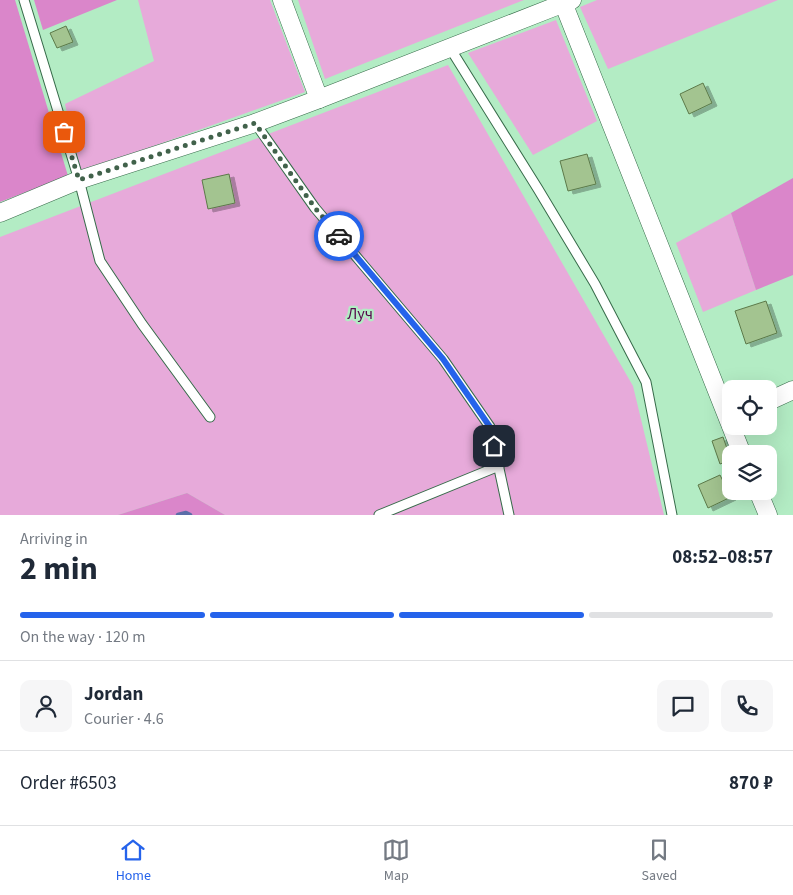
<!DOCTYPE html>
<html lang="en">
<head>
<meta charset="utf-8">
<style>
  body { margin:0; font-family:"Source Sans 3",sans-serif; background:#f6f6f7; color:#1f2937; height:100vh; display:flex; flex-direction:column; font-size:19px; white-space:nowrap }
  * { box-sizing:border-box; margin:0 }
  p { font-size:16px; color:#747a83 }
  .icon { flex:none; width:28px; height:28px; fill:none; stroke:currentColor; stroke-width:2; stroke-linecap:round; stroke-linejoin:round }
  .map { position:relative; height:515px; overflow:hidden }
  .details { display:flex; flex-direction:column; background:#fff; flex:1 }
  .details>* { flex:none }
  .fabs { position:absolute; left:722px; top:380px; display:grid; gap:10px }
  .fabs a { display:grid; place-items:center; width:55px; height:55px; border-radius:10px; background:#fff; box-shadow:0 5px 20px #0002; font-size:25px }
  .pin { position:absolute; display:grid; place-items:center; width:42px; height:42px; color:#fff; margin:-21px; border-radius:10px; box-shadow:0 2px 8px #0006 }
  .courier { position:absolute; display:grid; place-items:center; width:50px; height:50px; margin:-25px; border:4px solid #2563eb; border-radius:50%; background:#fff; color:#222; box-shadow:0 1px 6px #0007 }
  .summary em { font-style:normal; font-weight:700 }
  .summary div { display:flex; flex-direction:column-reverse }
  .summary { display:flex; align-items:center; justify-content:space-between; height:85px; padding:0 20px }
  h1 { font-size:32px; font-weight:700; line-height:38px }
  .bar { display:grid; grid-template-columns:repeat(4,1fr); gap:8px 5px; align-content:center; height:60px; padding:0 20px }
  .bar i { height:6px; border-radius:4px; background:#e0e1e3 }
  .bar .on { background:#2563eb }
  .bar p { grid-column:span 4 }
  .line { display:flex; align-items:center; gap:12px; padding:0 20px; border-top:1px solid #e0e1e3 }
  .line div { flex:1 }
  .round { display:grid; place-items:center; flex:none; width:52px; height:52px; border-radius:10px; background:#f6f6f7 }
  .tabs { display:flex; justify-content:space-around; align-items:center; height:70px; border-top:1px solid #e0e1e3; background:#fff; font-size:14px; color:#747a83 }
  .tabs a { display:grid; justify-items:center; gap:2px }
  .tabs .on { color:#2563eb }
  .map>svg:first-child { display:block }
  .green { fill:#e7aada }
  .forest { fill:#da86ca }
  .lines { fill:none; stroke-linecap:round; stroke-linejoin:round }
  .stream { stroke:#5b6da8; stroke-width:4.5 }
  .building { fill:#a3c490; stroke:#5c7949; filter:url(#shadow) }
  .service-casing { stroke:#376b4a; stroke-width:11 }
  .minor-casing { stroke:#376b4a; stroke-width:19 }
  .service { stroke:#fff; stroke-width:9 }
  .minor { stroke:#fff; stroke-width:18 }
  .done { stroke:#41624b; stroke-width:5; stroke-dasharray:0 9 }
  .route { stroke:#2563eb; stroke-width:6 }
  .labels { text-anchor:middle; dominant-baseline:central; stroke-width:4.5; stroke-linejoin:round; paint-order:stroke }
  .park-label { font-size:16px; fill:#56084c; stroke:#b3ecc4 }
</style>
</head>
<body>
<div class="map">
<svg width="793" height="515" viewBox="0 0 793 515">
  <defs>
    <filter id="shadow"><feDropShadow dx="5" dy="3" stdDeviation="0" flood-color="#0004"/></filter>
  </defs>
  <rect width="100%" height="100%" fill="#b3ecc4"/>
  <g class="green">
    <polygon points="138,0 270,0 305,92 81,172 65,104 154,61"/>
    <polygon points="298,0 524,0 325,79"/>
    <polygon points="597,0 778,0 608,69 580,7"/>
    <polygon points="556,20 597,121 533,155 468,53"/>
    <polygon points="448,65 633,386 664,515 225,515 187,493 118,515 0,515 0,237"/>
    <polygon points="731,213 756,290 703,312 676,243"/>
  </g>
  <g class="forest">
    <polygon points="0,0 15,0 68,176 0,202"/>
    <polygon points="34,0 117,0 43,30"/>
    <polygon points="793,178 793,275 756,290 731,213"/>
    <polygon points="187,493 225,515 118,515"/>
  </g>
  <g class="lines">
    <polyline class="stream" points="178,515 186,513 190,515"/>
  </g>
  <g class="building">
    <polygon points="66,26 73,42 57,48 50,33"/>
    <polygon points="703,83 712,103 689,114 680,94"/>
    <polygon points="587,154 596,184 568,191 560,161"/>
    <polygon points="229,174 235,203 208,209 202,180"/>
    <polygon points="766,301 777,333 746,344 735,311"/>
    <polygon points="723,437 731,460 720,464 712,441"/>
    <polygon points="720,475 731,497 708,508 698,485"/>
  </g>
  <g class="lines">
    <defs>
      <g id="service">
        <polyline points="24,0 79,180 100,261 142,324 210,417"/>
        <polyline points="450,48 538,189 595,284 646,382 672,515"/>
        <polyline points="255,123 315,208 443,359 490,427 509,515"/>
        <polyline points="379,515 499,466"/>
      </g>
      <g id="minor">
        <polyline points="282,0 319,99"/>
        <polyline points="562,0 742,454"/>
        <polyline points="0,213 79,180 255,123 319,99 572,0"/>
        <polyline points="769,401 793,390"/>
        <polyline points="758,491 768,515"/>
      </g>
    </defs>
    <use href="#service" class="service-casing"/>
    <use href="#minor" class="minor-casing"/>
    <use href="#service" class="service"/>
    <use href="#minor" class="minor"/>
  </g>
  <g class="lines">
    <polyline class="done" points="64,132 79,180 255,123 315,208 339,236"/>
    <polyline class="route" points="339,236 443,359 490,427 494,446"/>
  </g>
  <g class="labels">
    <g class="park-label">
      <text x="360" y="314">Луч</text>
    </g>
  </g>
</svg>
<div class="fabs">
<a><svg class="icon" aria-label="locate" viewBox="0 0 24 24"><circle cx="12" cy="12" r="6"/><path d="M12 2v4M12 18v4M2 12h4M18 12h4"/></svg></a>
<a><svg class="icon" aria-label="layers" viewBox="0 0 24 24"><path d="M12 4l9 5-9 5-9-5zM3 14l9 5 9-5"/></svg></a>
</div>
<div class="pin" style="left:64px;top:132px;background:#ea580c"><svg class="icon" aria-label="bag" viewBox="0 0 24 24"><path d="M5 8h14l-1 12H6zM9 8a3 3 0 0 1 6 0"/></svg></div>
<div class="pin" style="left:494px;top:446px;background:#1f2937"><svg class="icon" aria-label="home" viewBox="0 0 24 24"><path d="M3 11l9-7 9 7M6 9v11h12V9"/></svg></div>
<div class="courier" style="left:339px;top:236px"><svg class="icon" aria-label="car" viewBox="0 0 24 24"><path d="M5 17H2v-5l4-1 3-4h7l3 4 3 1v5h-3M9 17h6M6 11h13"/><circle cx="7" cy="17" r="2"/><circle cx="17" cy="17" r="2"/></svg></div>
</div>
<section class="details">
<div class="summary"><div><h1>2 min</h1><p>Arriving in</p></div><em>08:52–08:57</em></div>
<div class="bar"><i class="on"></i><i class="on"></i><i class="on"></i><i></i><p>On the way · 120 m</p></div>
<div class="line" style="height:90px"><a class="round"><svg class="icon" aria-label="person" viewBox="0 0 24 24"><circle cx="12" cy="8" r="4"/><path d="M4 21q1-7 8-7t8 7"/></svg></a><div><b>Jordan</b><p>Courier · 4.6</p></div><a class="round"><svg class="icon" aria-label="chat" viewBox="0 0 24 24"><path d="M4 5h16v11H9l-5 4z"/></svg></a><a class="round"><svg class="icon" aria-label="phone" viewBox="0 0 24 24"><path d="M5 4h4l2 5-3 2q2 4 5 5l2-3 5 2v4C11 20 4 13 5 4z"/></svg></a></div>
<div class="line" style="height:65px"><div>Order #6503</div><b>870 ₽</b></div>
</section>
<nav class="tabs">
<a class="on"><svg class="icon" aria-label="home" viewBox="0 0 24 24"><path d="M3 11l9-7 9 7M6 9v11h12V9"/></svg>Home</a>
<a><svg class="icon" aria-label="map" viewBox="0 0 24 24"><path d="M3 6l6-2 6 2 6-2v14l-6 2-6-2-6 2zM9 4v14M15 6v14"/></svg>Map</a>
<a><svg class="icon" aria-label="saved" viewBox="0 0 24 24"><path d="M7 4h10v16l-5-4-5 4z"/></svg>Saved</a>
</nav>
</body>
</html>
